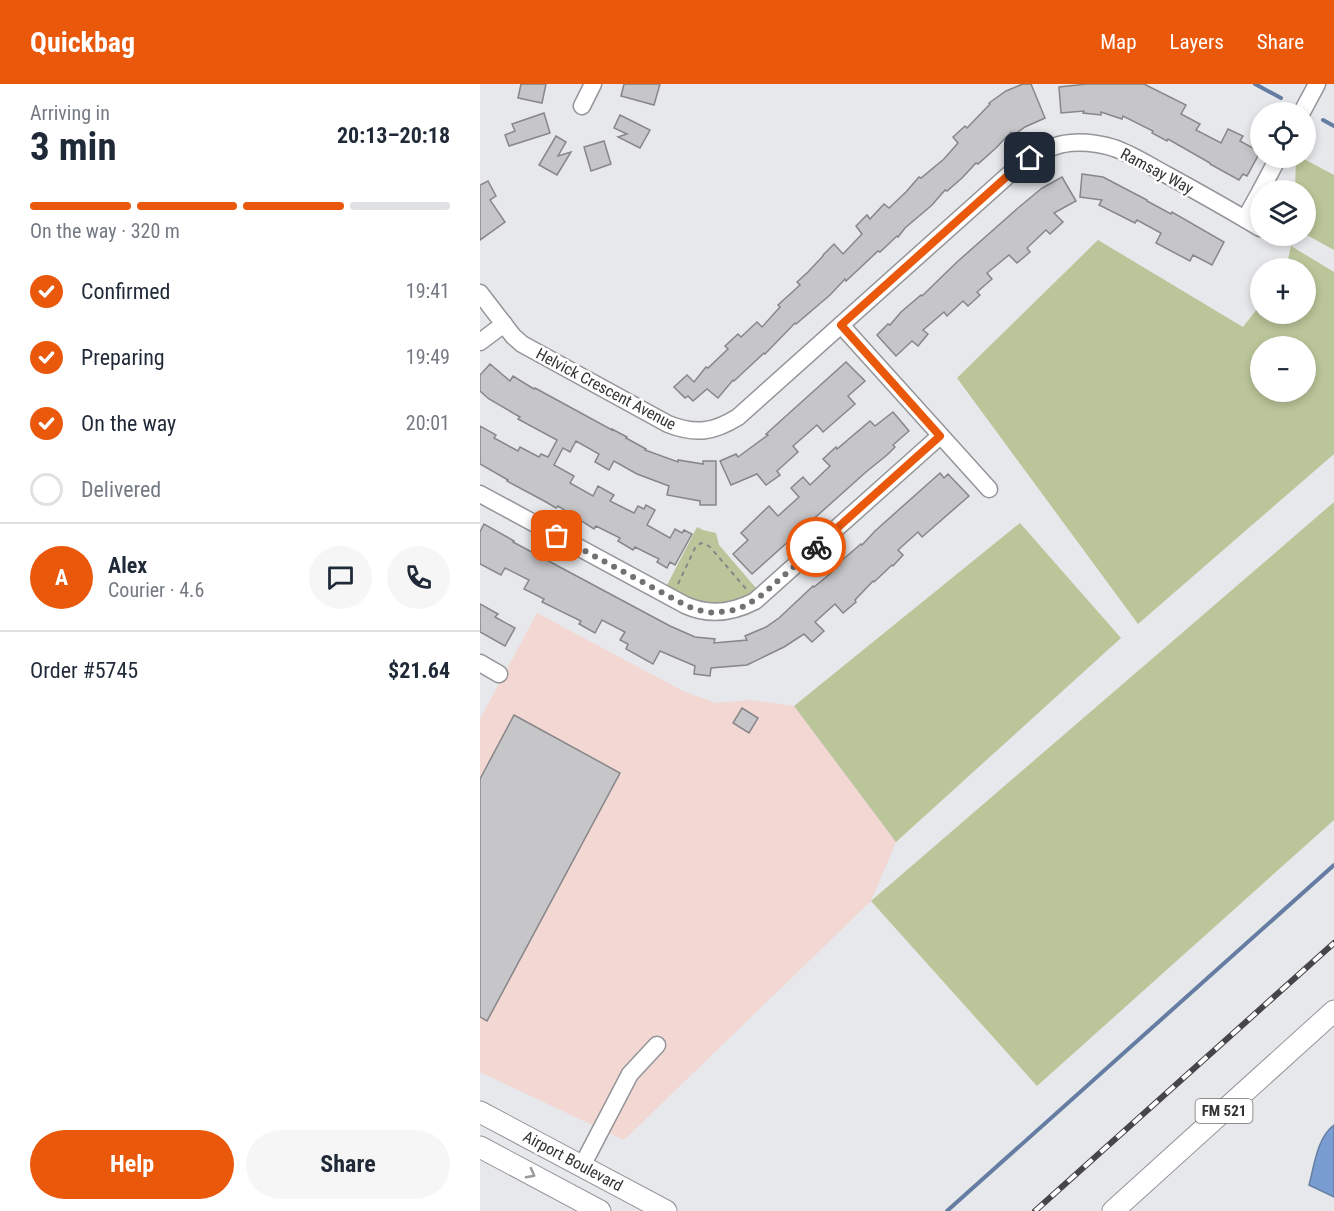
<!DOCTYPE html>
<html lang="en">
<head>
<meta charset="utf-8">
<style>
  body { margin:0; font-family:"Roboto Condensed",sans-serif; background:#f6f6f7; color:#1f2937; height:100vh; display:flex; flex-direction:column; font-size:22px; white-space:nowrap }
  * { box-sizing:border-box; margin:0 }
  p { font-size:20px; color:#747a83 }
  .icon { flex:none; width:33px; height:33px; fill:none; stroke:currentColor; stroke-width:2; stroke-linecap:round; stroke-linejoin:round }
  .map { position:relative; flex:1; overflow:hidden }
  .drawer { display:flex; flex-direction:column; background:#fff; width:480px }
  .drawer>* { flex:none }
  .tools { position:absolute; left:770px; top:18px; display:grid; gap:12px }
  .tools a { display:grid; place-items:center; width:66px; height:66px; border-radius:50%; background:#fff; box-shadow:0 3px 9px #0003; font-size:30px }
  .pin { position:absolute; display:grid; place-items:center; width:51px; height:51px; color:#fff; margin:-26px; border-radius:12px; box-shadow:0 3px 9px #0006 }
  .courier { position:absolute; display:grid; place-items:center; width:60px; height:60px; margin:-30px; border:4px solid #ea580c; border-radius:50%; background:#fff; color:#222; box-shadow:0 2px 8px #0007 }
  .overview em { font-style:normal; font-weight:700 }
  .overview div { display:flex; flex-direction:column-reverse }
  .overview { display:flex; align-items:center; justify-content:space-between; height:102px; padding:0 30px }
  h1 { font-size:39px; font-weight:700; line-height:45px }
  .bar { display:grid; grid-template-columns:repeat(4,1fr); gap:9px 6px; align-content:center; height:72px; padding:0 30px }
  .bar i { height:8px; border-radius:4px; background:#e0e1e3 }
  .bar .current { background:#ea580c }
  .bar p { grid-column:span 4 }
  .line { display:flex; align-items:center; gap:15px; padding:0 30px; border-top:2px solid #e0e1e3 }
  .line div { flex:1 }
  .round { display:grid; place-items:center; flex:none; width:63px; height:63px; border-radius:32px; background:#f6f6f7 }
  ol { padding:0 30px; list-style:none }
  li { display:flex; align-items:center; gap:18px; height:66px }
  li p { margin-inline-start:auto }
  li .icon { padding:6px; border-radius:50%; background:#ea580c; color:#fff; stroke-width:4 }
  li:last-child { color:#747a83 }
  li i { width:33px; height:33px; border:3px solid #e0e1e3; border-radius:50% }
  .action { display:flex; gap:12px; margin-top:auto; padding:12px 30px }
  .action a { flex:1; height:69px; border-radius:36px; background:#ea580c; color:#fff; font-size:24px; font-weight:700; line-height:69px; text-align:center }
  .action a+a { background:#f6f6f7; color:#1f2937 }
  header { display:flex; align-items:center; gap:36px; box-sizing:border-box; height:84px; padding:0 30px; background:#ea580c; color:#fff }
  header strong { font-size:28px }
  nav { display:flex; gap:33px; margin-inline-start:auto; font-size:21px }
  main { display:flex; flex:1; min-height:0 }
  .map>svg:first-child { display:block }
  .industrial { fill:#f2d7d3 }
  .green { fill:#bac599; fill-rule:evenodd }
  .water { fill:#7a9dd1; stroke:#657da2; stroke-width:1.5 }
  .lines { fill:none; stroke-linecap:round; stroke-linejoin:round }
  .stream { stroke:#657da2; stroke-width:4 }
  .building { fill:#c6c5c8; stroke:#878689; stroke-width:1.5 }
  .minor-casing { stroke:#949598; stroke-width:19 }
  .major-casing { stroke:#949598; stroke-width:23 }
  .path { stroke:#868689; stroke-width:2; stroke-dasharray:4.5 4.5; stroke-linecap:butt }
  .minor { stroke:#fff; stroke-width:16 }
  .major { stroke:#fff; stroke-width:21 }
  .rail-casing { stroke:#464648; stroke-width:6 }
  .rail { stroke:#fff; stroke-width:4; stroke-dasharray:11; stroke-linecap:butt }
  .oneway { stroke:#99999a }
  .done { stroke:#727275; stroke-width:6; stroke-dasharray:0 10.8 }
  .route { stroke:#ea580c; stroke-width:8 }
  .labels { text-anchor:middle; dominant-baseline:central; stroke-width:5; stroke-linejoin:round; paint-order:stroke }
  .shield { fill:#fff; stroke:#707072; stroke-width:1.5 }
  .shield-label { font-size:15px; font-weight:bold; fill:#333335 }
  .street-label { font-size:16px; fill:#333335; stroke:#fff }
</style>
</head>
<body>
<header>
<strong>Quickbag</strong>
<nav><a>Map</a><a>Layers</a><a>Share</a></nav>
</header>
<main>
<section class="drawer">
<div class="overview"><div><h1>3 min</h1><p>Arriving in</p></div><em>20:13–20:18</em></div>
<div class="bar"><i class="current"></i><i class="current"></i><i class="current"></i><i></i><p>On the way · 320 m</p></div>
<ol>
<li><svg class="icon" aria-label="check" viewBox="0 0 24 24"><path d="M5 12l5 5 9-10"/></svg>Confirmed<p>19:41</p></li>
<li><svg class="icon" aria-label="check" viewBox="0 0 24 24"><path d="M5 12l5 5 9-10"/></svg>Preparing<p>19:49</p></li>
<li><svg class="icon" aria-label="check" viewBox="0 0 24 24"><path d="M5 12l5 5 9-10"/></svg>On the way<p>20:01</p></li>
<li><i></i>Delivered</li>
</ol>
<div class="line" style="height:108px"><b class="round" style="background:#ea580c;color:#fff">A</b><div><b>Alex</b><p>Courier · 4.6</p></div><a class="round"><svg class="icon" aria-label="chat" viewBox="0 0 24 24"><path d="M4 5h16v11H9l-5 4z"/></svg></a><a class="round"><svg class="icon" aria-label="phone" viewBox="0 0 24 24"><path d="M5 4h4l2 5-3 2q2 4 5 5l2-3 5 2v4C11 20 4 13 5 4z"/></svg></a></div>
<div class="line" style="height:78px"><div>Order #5745</div><b>$21.64</b></div>
<div class="action"><a>Help</a><a>Share</a></div>
</section>
<div class="map">
<svg width="854" height="1127" viewBox="0 0 854 1127">
  <rect width="100%" height="100%" fill="#e7e8eb"/>
  <polygon class="industrial" points="57,529 203,607 236,619 271,616 314,622 416,758 391,817 144,1056 0,988 0,635"/>
  <g class="green">
    <polygon points="816,74 822,74 854,91 854,166 825,150 825,106 815,106"/>
    <path d="M618 156 763 243 780 221V230H825V184H806L811 162 854 188V370L658 540 477 294ZM825 262V308H780V262Z"/>
    <polygon points="854,418 854,736 557,1002 391,817"/>
    <polygon points="540,439 641,554 416,758 314,622"/>
    <polygon points="217,443 223,446 236,449 239,461 282,511 254,526 183,509"/>
  </g>
  <path class="water" d="M854 1041V1113L829 1101C834 1083 837 1053 854 1041Z"/>
  <g class="lines">
    <g class="stream">
      <polyline points="775,0 801,14"/>
      <polyline points="843,36 854,42"/>
      <polyline points="467,1127 854,781"/>
    </g>
  </g>
  <g class="building">
    <polygon points="41,0 66,0 62,19 38,14"/>
    <polygon points="144,0 180,0 174,21 141,12"/>
    <polygon points="543,0 551,0 565,34 545,43 534,51 531,48 516,64 498,80 496,79 482,94 467,107 465,106 452,121 425,144 418,153 417,152 400,168 398,167 366,197 365,195 350,211 316,240 315,239 285,270 284,269 254,297 253,296 238,314 227,305 213,317 208,312 205,314 194,303 207,291 214,298 226,283 228,284 248,265 245,262 258,250 261,253 277,238 282,243 300,223 298,221 320,201 317,198 328,188 343,172 343,171 354,160 363,170 382,150 376,142 387,131 390,135 404,120 409,124 426,108 439,93 441,94 464,75 478,59 473,53 485,42 487,44 510,20 509,19 526,7"/>
    <polygon points="607,0 664,0 706,21 701,30 720,40 716,46 741,59 748,45 763,52 760,57 780,68 767,92 763,90 759,96 730,80 730,79 688,55 687,57 672,49 673,47 643,32 642,35 621,28 621,31 603,29 604,27 581,29 579,3"/>
    <polygon points="64,29 70,49 29,62 25,51 35,47 32,40"/>
    <polygon points="140,31 170,46 160,64 138,53 147,50 134,44"/>
    <polygon points="76,52 86,58 78,72 91,68 77,91 59,81"/>
    <polygon points="124,57 131,80 111,87 104,63"/>
    <polygon points="602,90 623,93 667,116 667,117 691,130 692,128 744,158 732,181 713,171 710,177 676,159 681,149 657,136 655,139 619,121 622,116 600,113"/>
    <polygon points="582,93 596,117 574,129 583,138 570,150 566,146 547,164 550,168 537,179 529,171 507,189 512,195 497,208 500,211 488,222 483,217 467,232 464,228 443,246 448,250 438,262 432,257 416,272 397,251 408,240 410,241 421,228 441,211 442,212 477,178 538,124 562,104"/>
    <polygon points="8,97 16,112 10,116 25,138 0,156 0,101"/>
    <polygon points="366,278 385,297 368,312 375,320 343,348 337,341 313,362 318,368 297,387 300,391 286,401 277,390 251,401 240,377 256,370 258,373 288,351 286,350"/>
    <polygon points="10,280 30,297 33,292 54,305 55,304 132,346 132,345 147,353 146,354 166,365 165,366 198,378 198,376 223,380 223,377 236,377 236,421 220,421 220,417 187,411 189,402 157,390 134,377 129,386 115,378 119,370 96,357 90,368 83,364 74,381 94,392 90,399 113,412 118,402 134,411 130,417 154,429 158,422 164,425 166,421 175,426 167,441 190,454 195,445 202,449 204,446 212,450 195,481 190,478 187,484 177,478 179,475 155,463 153,466 138,457 140,454 116,442 114,445 78,422 76,424 66,418 27,397 28,396 0,380 0,342 16,351 14,354 38,367 40,363 59,373 61,370 68,373 77,356 38,335 40,333 9,315 0,307 0,291"/>
    <polygon points="413,328 429,347 413,361 415,363 407,371 386,388 272,490 253,470 268,456 261,449 289,422 298,432 319,413 311,404 323,393 330,401 350,382 343,375 356,363 357,365 390,337 395,342"/>
    <polygon points="460,389 464,394 468,390 489,412 442,453 438,448 418,466 423,471 413,482 412,481 394,498 393,497 375,516 376,518 363,529 355,520 335,538 344,547 332,558 324,550 304,563 267,581 231,584 230,592 214,590 215,582 180,567 173,580 146,565 148,560 140,556 145,548 122,536 115,549 99,540 101,537 62,518 64,515 44,505 49,496 25,484 21,491 0,480 0,448 4,440 34,457 33,458 190,542 215,553 235,555 234,559 267,556 265,552 286,543 299,534 333,502 334,503 351,489 361,477 381,460 382,461 395,447"/>
    <polygon points="0,520 18,530 15,533 35,544 25,562 0,548"/>
    <polygon points="262,624 278,634 269,649 253,639"/>
    <polygon points="34,631 140,689 7,937 0,933 0,695"/>
  </g>
  <g class="lines">
    <defs>
      <g id="minor">
        <polyline points="102,22 113,0"/>
        <polyline points="822,28 837,0"/>
        <polyline points="781,106 798,74"/>
        <polyline points="765,135 780,108"/>
        <path d="M0 209 33 252 42 260 188 340C216 351 234 348 258 333L534 86C549 75 565 64 583 60 600 57 617 59 634 64 652 70 670 82 687 91 718 108 750 126 780 144"/>
        <polyline points="361,241 509,405"/>
        <polyline points="0,258 24,240"/>
        <path d="M0 410 205 521C229 532 252 529 275 517L460 352"/>
        <polyline points="0,579 19,590"/>
        <polyline points="102,1082 150,990 177,961"/>
      </g>
      <g id="major">
        <polyline points="0,1028 186,1127"/>
        <polyline points="0,1063 120,1127"/>
        <polyline points="633,1127 854,927"/>
      </g>
    </defs>
    <use href="#minor" class="minor-casing"/>
    <use href="#major" class="major-casing"/>
    <polyline class="path" points="198,500 215,464 221,459 227,461 230,463 267,506"/>
    <use href="#minor" class="minor"/>
    <use href="#major" class="major"/>
    <defs>
      <polyline id="rail" points="555,1127 854,859"/>
    </defs>
    <use href="#rail" class="rail-casing"/>
    <use href="#rail" class="rail"/>
  </g>
  <defs><path id="oneway-chevron" d="M-2-3.5L2.5 0L-2 3.5" fill="none" stroke-width="1.6" stroke-linecap="round" stroke-linejoin="round" transform="scale(1.5)"/></defs>
  <use class="oneway" href="#oneway-chevron" transform="translate(51 1090) rotate(28)"/>
  <g class="lines">
    <polyline class="done" points="77,452 205,521 214,525 233,529 254,526 265,522 282,511 336,463"/>
    <polyline class="route" points="336,463 460,352 361,241 534,86 550,74"/>
  </g>
  <g class="labels">
    <rect class="shield" x="715.5" y="1015" width="57" height="24" rx="4.5"/>
    <g class="shield-label">
      <text x="744" y="1027">FM 521</text>
    </g>
    <g class="street-label">
      <text transform="translate(677 87) rotate(28)">Ramsay Way</text>
      <text transform="translate(126 305) rotate(28)">Helvick Crescent Avenue</text>
      <text transform="translate(93 1077) rotate(28)">Airport Boulevard</text>
    </g>
  </g>
</svg>
<div class="tools">
<a><svg class="icon" aria-label="locate" viewBox="0 0 24 24"><circle cx="12" cy="12" r="6"/><path d="M12 2v4M12 18v4M2 12h4M18 12h4"/></svg></a>
<a><svg class="icon" aria-label="layers" viewBox="0 0 24 24"><path d="M12 4l9 5-9 5-9-5zM3 14l9 5 9-5"/></svg></a>
<a>+</a>
<a>−</a>
</div>
<div class="pin" style="left:77px;top:452px;background:#ea580c"><svg class="icon" aria-label="bag" viewBox="0 0 24 24"><path d="M5 8h14l-1 12H6zM9 8a3 3 0 0 1 6 0"/></svg></div>
<div class="pin" style="left:550px;top:74px;background:#1f2937"><svg class="icon" aria-label="home" viewBox="0 0 24 24"><path d="M3 11l9-7 9 7M6 9v11h12V9"/></svg></div>
<div class="courier" style="left:336px;top:463px"><svg class="icon" aria-label="bike" viewBox="0 0 24 24"><circle cx="6" cy="16" r="4"/><circle cx="18" cy="16" r="4"/><path d="M6 16l4-8h5l3 8M10 8l3 8H6M13 5h3"/></svg></div>
</div>
</main>
</body>
</html>
